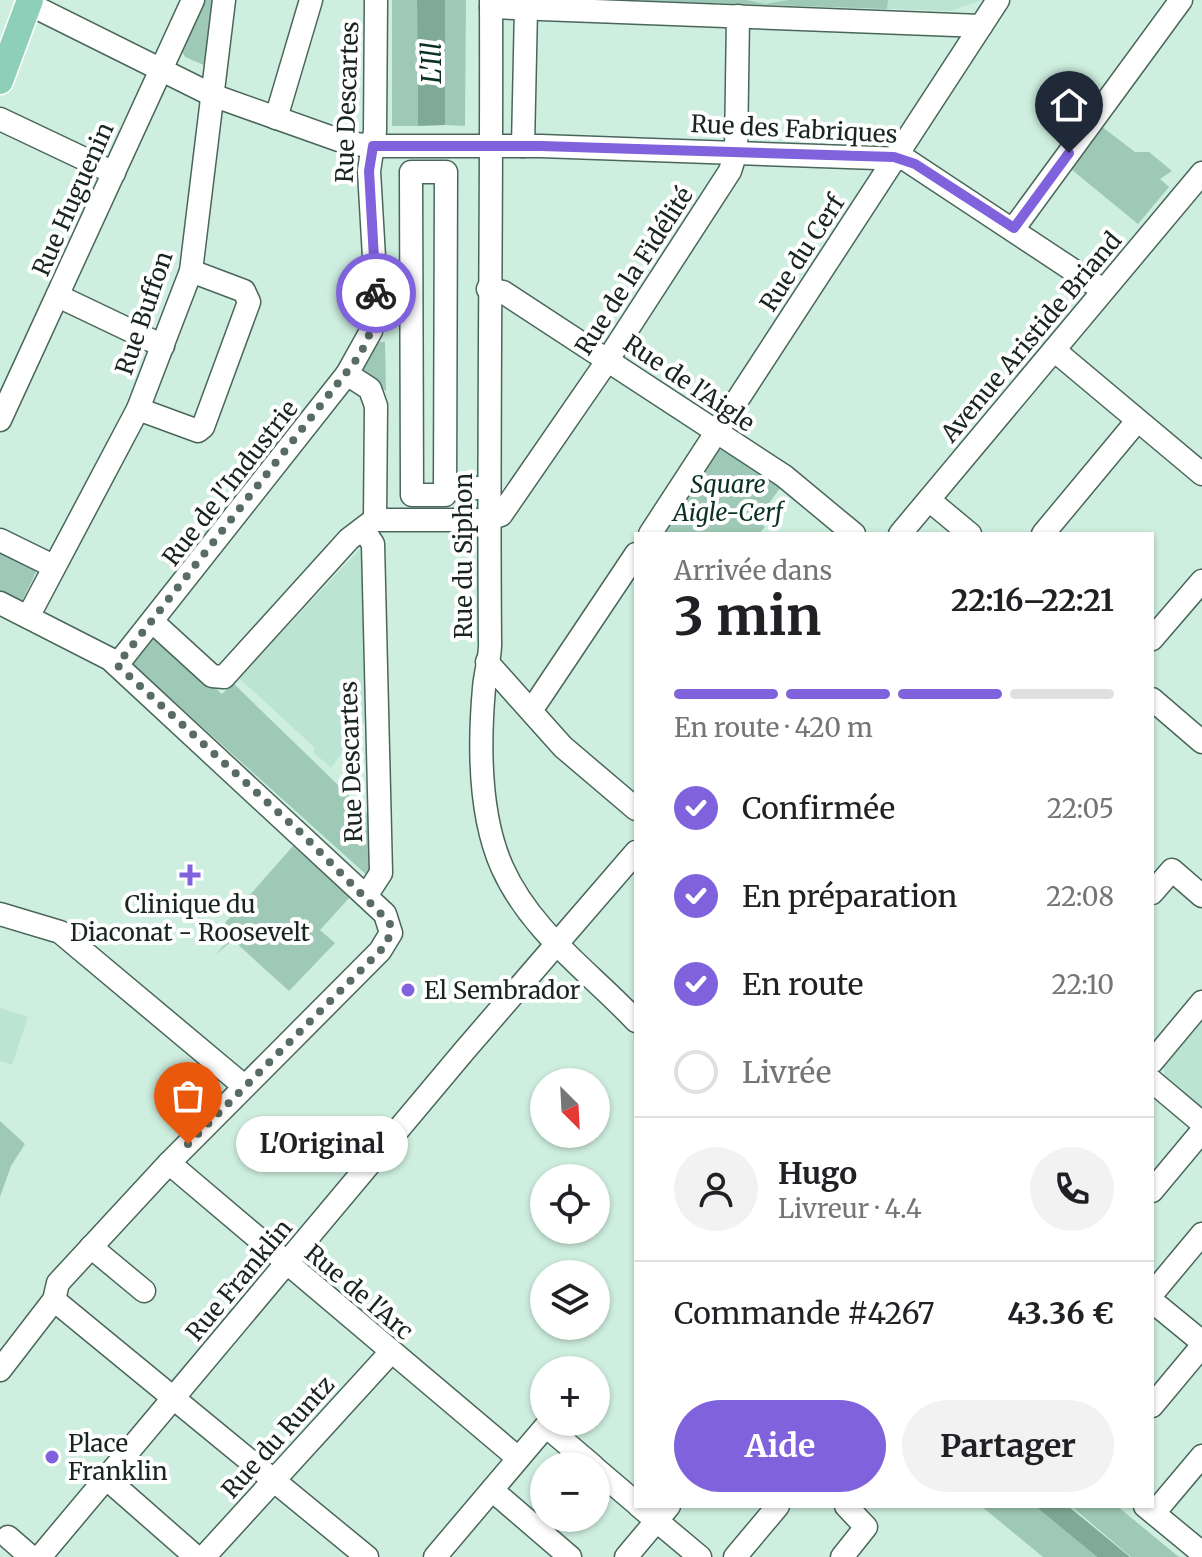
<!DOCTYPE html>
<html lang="fr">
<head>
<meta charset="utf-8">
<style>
  body { margin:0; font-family:Merriweather,serif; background:#f2f2f2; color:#202124; height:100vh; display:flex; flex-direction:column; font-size:30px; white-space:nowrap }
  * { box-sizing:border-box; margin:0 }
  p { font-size:26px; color:#757577 }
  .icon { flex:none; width:44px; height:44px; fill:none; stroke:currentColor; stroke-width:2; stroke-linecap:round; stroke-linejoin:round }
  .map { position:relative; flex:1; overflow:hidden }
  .details { position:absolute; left:634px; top:532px; width:520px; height:976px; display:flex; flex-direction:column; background:#fff; border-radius:0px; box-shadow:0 2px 6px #0004 }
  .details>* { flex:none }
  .needle { width:52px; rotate:156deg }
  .tools { position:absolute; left:530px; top:1068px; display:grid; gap:16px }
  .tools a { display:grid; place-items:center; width:80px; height:80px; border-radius:50%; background:#fff; box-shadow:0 2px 6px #0004; font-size:40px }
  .pin { position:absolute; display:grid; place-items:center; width:68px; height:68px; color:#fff; margin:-82px -34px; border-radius:50% 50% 50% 0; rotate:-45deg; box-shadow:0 0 8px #0007 }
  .pin .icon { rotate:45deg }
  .courier { position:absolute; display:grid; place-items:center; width:80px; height:80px; margin:-40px; border:6px solid #8062dd; border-radius:50%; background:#fff; color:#222; box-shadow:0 2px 10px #0007 }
  .bubble { position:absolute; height:56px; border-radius:28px; background:#fff; box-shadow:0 2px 6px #0004; font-size:26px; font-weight:700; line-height:56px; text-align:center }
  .head em { font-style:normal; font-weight:700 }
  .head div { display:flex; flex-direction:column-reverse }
  .head { display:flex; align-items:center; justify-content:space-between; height:136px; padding:0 40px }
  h1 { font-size:52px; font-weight:700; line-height:60px }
  .bar { display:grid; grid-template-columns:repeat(4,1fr); gap:12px 8px; align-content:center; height:96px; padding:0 40px }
  .bar i { height:10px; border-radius:6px; background:#e0e0e0 }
  .bar .on { background:#8062dd }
  .bar p { grid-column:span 4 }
  .line { display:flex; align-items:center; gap:20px; padding:0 40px; border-top:2px solid #e0e0e0 }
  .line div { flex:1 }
  .round { display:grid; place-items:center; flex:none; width:84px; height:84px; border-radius:42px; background:#f2f2f2 }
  ol { padding:0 40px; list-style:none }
  li { display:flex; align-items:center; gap:24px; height:88px }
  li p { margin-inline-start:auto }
  li .icon { padding:8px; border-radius:50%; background:#8062dd; color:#fff; stroke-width:4 }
  li:last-child { color:#757577 }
  li i { width:44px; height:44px; border:4px solid #e0e0e0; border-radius:50% }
  .action { display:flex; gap:16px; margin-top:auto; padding:16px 40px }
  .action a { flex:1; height:92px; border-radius:48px; background:#8062dd; color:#fff; font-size:32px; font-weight:700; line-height:92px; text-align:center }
  .action a+a { background:#f2f2f2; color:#202124 }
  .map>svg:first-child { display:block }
  .built { fill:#bce4d3 }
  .green { fill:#9fc9b7 }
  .water { fill:#80aa98 }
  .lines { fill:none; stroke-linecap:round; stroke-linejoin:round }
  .minor-casing { stroke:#4a665b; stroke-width:25 }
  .major-casing { stroke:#fff; stroke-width:29 }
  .minor { stroke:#fff; stroke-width:22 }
  .major { stroke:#8ecfb9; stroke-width:26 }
  .done { stroke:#586c63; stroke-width:8; stroke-dasharray:0 14.4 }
  .route { stroke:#8062dd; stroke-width:10 }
  .poi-dot { fill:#8062dd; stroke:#fff; stroke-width:3 }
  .labels { text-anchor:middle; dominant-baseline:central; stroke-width:8; stroke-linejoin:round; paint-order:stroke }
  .street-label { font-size:24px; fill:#192520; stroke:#fff }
  .park-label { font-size:24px; font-style:italic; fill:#0a3124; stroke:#fff }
  .poi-label { font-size:24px; fill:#192520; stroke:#fff; text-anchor:start }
  .water-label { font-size:26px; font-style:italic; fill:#0b3125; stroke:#fff }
</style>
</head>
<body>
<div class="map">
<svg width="1202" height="1557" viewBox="0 0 1202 1557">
  <rect width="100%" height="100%" fill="#ceefe0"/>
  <g class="built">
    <polygon points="622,0 982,0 951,11"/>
    <polygon points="361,548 367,554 366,720 331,768 313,752 315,748 239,678"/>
    <polygon points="0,1008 28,1017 12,1065 0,1061"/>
    <polygon points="1202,1020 1202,1108 1165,1076 1163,1066"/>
  </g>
  <g class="green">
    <polygon points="203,0 219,0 210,62 204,65 185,57 180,48"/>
    <polygon points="392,0 417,0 418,126 392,126"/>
    <polygon points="445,0 466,0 465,126 445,125"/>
    <polygon points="622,0 746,0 765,4 789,0 888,0 887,9"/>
    <polygon points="1097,123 1135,152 1149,152 1172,171 1160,179 1169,187 1138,224 1066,165"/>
    <polygon points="374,342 385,342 386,391 356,371"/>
    <polygon points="723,449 780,488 757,520 765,527 759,534 670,534 664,530 716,451"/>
    <polygon points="0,552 37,570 21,603 0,592"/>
    <polygon points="155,634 222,694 233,683 369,815 370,878 130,662"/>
    <polygon points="293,846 350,897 320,930 335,943 289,991 233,940 215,955 235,934 225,923"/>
    <polygon points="0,1121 25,1144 11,1166 0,1197"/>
    <polygon points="981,1506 1035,1506 1097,1557 1043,1557"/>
    <polygon points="1071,1506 1117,1506 1179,1557 1131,1557"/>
  </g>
  <g class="water">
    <polygon points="417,0 445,0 445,125 418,126"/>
    <polygon points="1035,1506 1068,1506 1130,1557 1097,1557"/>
  </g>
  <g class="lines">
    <defs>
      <g id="minor">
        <path d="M491 0C492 214 488 427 490 641 491 656 485 673 484 688 479 745 479 815 502 867 531 932 589 971 636 1021"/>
        <polyline points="29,4 212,95 347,143 373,146 541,146 905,159 1103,290"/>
        <polyline points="491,7 981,26"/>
        <polyline points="276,118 311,0"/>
        <polyline points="0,119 114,173"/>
        <polyline points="523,146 526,8"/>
        <polygon points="411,172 446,172 445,495 412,495"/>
        <polyline points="1014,228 1181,0"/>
        <polyline points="488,289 503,292 784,476 854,534"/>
        <polyline points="58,296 163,346"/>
        <polyline points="1054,350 1202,474"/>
        <polyline points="347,374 370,389 376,406 375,520"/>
        <polyline points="138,409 198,431 203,427 249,302 244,291 191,271"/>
        <polyline points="0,420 193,0"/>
        <polyline points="446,488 488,488"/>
        <polyline points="929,500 970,534"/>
        <polyline points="375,520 487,520 501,515 603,367 730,171 736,152 738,16"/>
        <polyline points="363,529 373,544 381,873 366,896"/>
        <polyline points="650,534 998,0"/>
        <polyline points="900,534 1202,173"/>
        <polyline points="1043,534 1137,421"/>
        <polyline points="0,540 53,566"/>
        <polyline points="0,603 110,659 385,914 391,933 380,951 169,1163 58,1283 54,1300 0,1370"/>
        <polyline points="28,617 138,409 191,271 224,0"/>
        <polyline points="154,623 212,676 224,677 349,539 374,520"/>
        <polyline points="1152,639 1202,581"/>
        <polyline points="487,662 563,747 636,809"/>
        <polyline points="117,665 347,374 371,331 377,309 369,171 375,131 376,0"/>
        <polyline points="1152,699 1202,742"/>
        <polyline points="528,707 537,702 636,554"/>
        <polyline points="1152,893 1172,870 1202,896"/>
        <polyline points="0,914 60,932 244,1086"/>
        <polyline points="1152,1062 1202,1002"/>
        <polyline points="1152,1081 1202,1123"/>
        <polyline points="169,1163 518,1458"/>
        <polyline points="1152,1191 1202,1131"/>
        <polyline points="91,1247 144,1291"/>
        <polyline points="1152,1294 1202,1234"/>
        <polyline points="54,1300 367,1557"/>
        <polyline points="1152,1301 1202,1342"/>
        <polyline points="1152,1406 1202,1346"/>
        <polyline points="596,1469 636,1503"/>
        <polyline points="106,1478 196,1557"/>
        <polyline points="492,1490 570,1557"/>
        <polyline points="639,1506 700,1557"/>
        <polyline points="1145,1506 1202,1553"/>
        <polyline points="1154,1513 1202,1456"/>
        <polyline points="8,1537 31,1557"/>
        <polyline points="40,1557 465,1050 636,852"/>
        <polyline points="204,1557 391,1352"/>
        <polyline points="435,1557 546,1426 593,1466"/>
        <polyline points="626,1557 669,1506"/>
        <polyline points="735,1557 778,1506"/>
        <polyline points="842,1557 866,1527 846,1506"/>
      </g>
      <polyline id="major" points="0,81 30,0"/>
    </defs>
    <use href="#minor" class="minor-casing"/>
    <use href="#major" class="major-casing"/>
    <use href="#minor" class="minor"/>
    <use href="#major" class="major"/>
  </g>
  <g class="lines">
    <polyline class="done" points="188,1144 380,951 388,942 390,923 301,833 117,665 360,355 371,331 376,293"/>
    <polyline class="route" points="376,293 369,171 373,146 541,146 894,157 915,164 1014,228 1069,153"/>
  </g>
  <g class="poi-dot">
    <path d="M186 863h8v8h8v8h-8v8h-8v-8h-8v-8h8z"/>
    <circle cx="408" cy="990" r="8"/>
    <circle cx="52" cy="1457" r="8"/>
  </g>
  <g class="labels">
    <g class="street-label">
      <text transform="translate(347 102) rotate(-88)">Rue Descartes</text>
      <text transform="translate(794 129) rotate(3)">Rue des Fabriques</text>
      <text transform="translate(73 199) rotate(-66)">Rue Huguenin</text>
      <text transform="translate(802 253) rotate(-57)">Rue du Cerf</text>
      <text transform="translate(634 271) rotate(-57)">Rue de la Fidélité</text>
      <text transform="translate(144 313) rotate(-71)">Rue Buffon</text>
      <text transform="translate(1031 337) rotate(-50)">Avenue Aristide Briand</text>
      <text transform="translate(689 383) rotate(34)">Rue de l'Aigle</text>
      <text transform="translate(230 483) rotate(-52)">Rue de l'Industrie</text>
      <text transform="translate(463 556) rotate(-90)">Rue du Siphon</text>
      <text transform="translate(351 762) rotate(-92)">Rue Descartes</text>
      <text transform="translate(239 1280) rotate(-50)">Rue Franklin</text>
      <text transform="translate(359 1292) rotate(40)">Rue de l'Arc</text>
      <text transform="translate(278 1437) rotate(-48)">Rue du Runtz</text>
    </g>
    <g class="park-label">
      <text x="728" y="484">Square<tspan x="728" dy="28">Aigle-Cerf</tspan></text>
    </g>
    <g class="poi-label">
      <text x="190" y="904" text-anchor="middle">Clinique du<tspan x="190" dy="28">Diaconat - Roosevelt</tspan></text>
      <text x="424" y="990">El Sembrador</text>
      <text x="68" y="1443">Place<tspan x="68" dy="28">Franklin</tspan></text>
    </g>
    <g class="water-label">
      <text transform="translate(431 63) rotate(-90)">L'Ill</text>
    </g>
  </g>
</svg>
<div class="tools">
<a><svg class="needle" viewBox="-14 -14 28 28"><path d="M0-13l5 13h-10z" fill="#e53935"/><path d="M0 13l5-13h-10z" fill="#757577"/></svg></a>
<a><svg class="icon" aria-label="locate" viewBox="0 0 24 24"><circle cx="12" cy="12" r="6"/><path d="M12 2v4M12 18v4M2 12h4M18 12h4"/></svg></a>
<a><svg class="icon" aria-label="layers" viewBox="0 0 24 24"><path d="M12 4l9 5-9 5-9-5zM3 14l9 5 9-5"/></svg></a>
<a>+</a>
<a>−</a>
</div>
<div class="pin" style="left:188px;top:1144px;background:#ea580c"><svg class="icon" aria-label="bag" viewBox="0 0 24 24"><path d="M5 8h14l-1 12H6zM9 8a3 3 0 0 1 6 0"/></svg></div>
<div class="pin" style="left:1069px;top:153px;background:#1f2937"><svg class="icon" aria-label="home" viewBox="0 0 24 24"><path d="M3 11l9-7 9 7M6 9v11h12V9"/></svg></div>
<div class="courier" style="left:376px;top:293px"><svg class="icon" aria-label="bike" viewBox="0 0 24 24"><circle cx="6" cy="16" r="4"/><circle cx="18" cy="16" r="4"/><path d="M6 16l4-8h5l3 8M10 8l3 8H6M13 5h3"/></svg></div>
<div class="bubble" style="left:236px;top:1116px;width:172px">L'Original</div>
<section class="details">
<div class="head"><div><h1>3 min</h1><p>Arrivée dans</p></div><em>22:16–22:21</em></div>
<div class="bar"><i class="on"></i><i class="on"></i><i class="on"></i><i></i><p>En route · 420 m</p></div>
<ol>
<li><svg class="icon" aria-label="check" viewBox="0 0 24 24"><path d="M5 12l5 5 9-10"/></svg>Confirmée<p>22:05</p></li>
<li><svg class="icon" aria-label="check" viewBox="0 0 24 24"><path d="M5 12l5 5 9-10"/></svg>En préparation<p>22:08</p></li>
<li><svg class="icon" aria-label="check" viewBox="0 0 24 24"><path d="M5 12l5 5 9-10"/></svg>En route<p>22:10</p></li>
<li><i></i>Livrée</li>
</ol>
<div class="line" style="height:144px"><a class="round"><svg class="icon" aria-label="person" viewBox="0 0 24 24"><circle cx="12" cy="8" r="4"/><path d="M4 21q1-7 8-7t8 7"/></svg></a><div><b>Hugo</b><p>Livreur · 4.4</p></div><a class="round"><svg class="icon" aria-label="phone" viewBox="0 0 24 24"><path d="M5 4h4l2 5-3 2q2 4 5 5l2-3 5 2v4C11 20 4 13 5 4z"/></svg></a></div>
<div class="line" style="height:104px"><div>Commande #4267</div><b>43.36 €</b></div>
<div class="action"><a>Aide</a><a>Partager</a></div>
</section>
</div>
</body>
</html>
